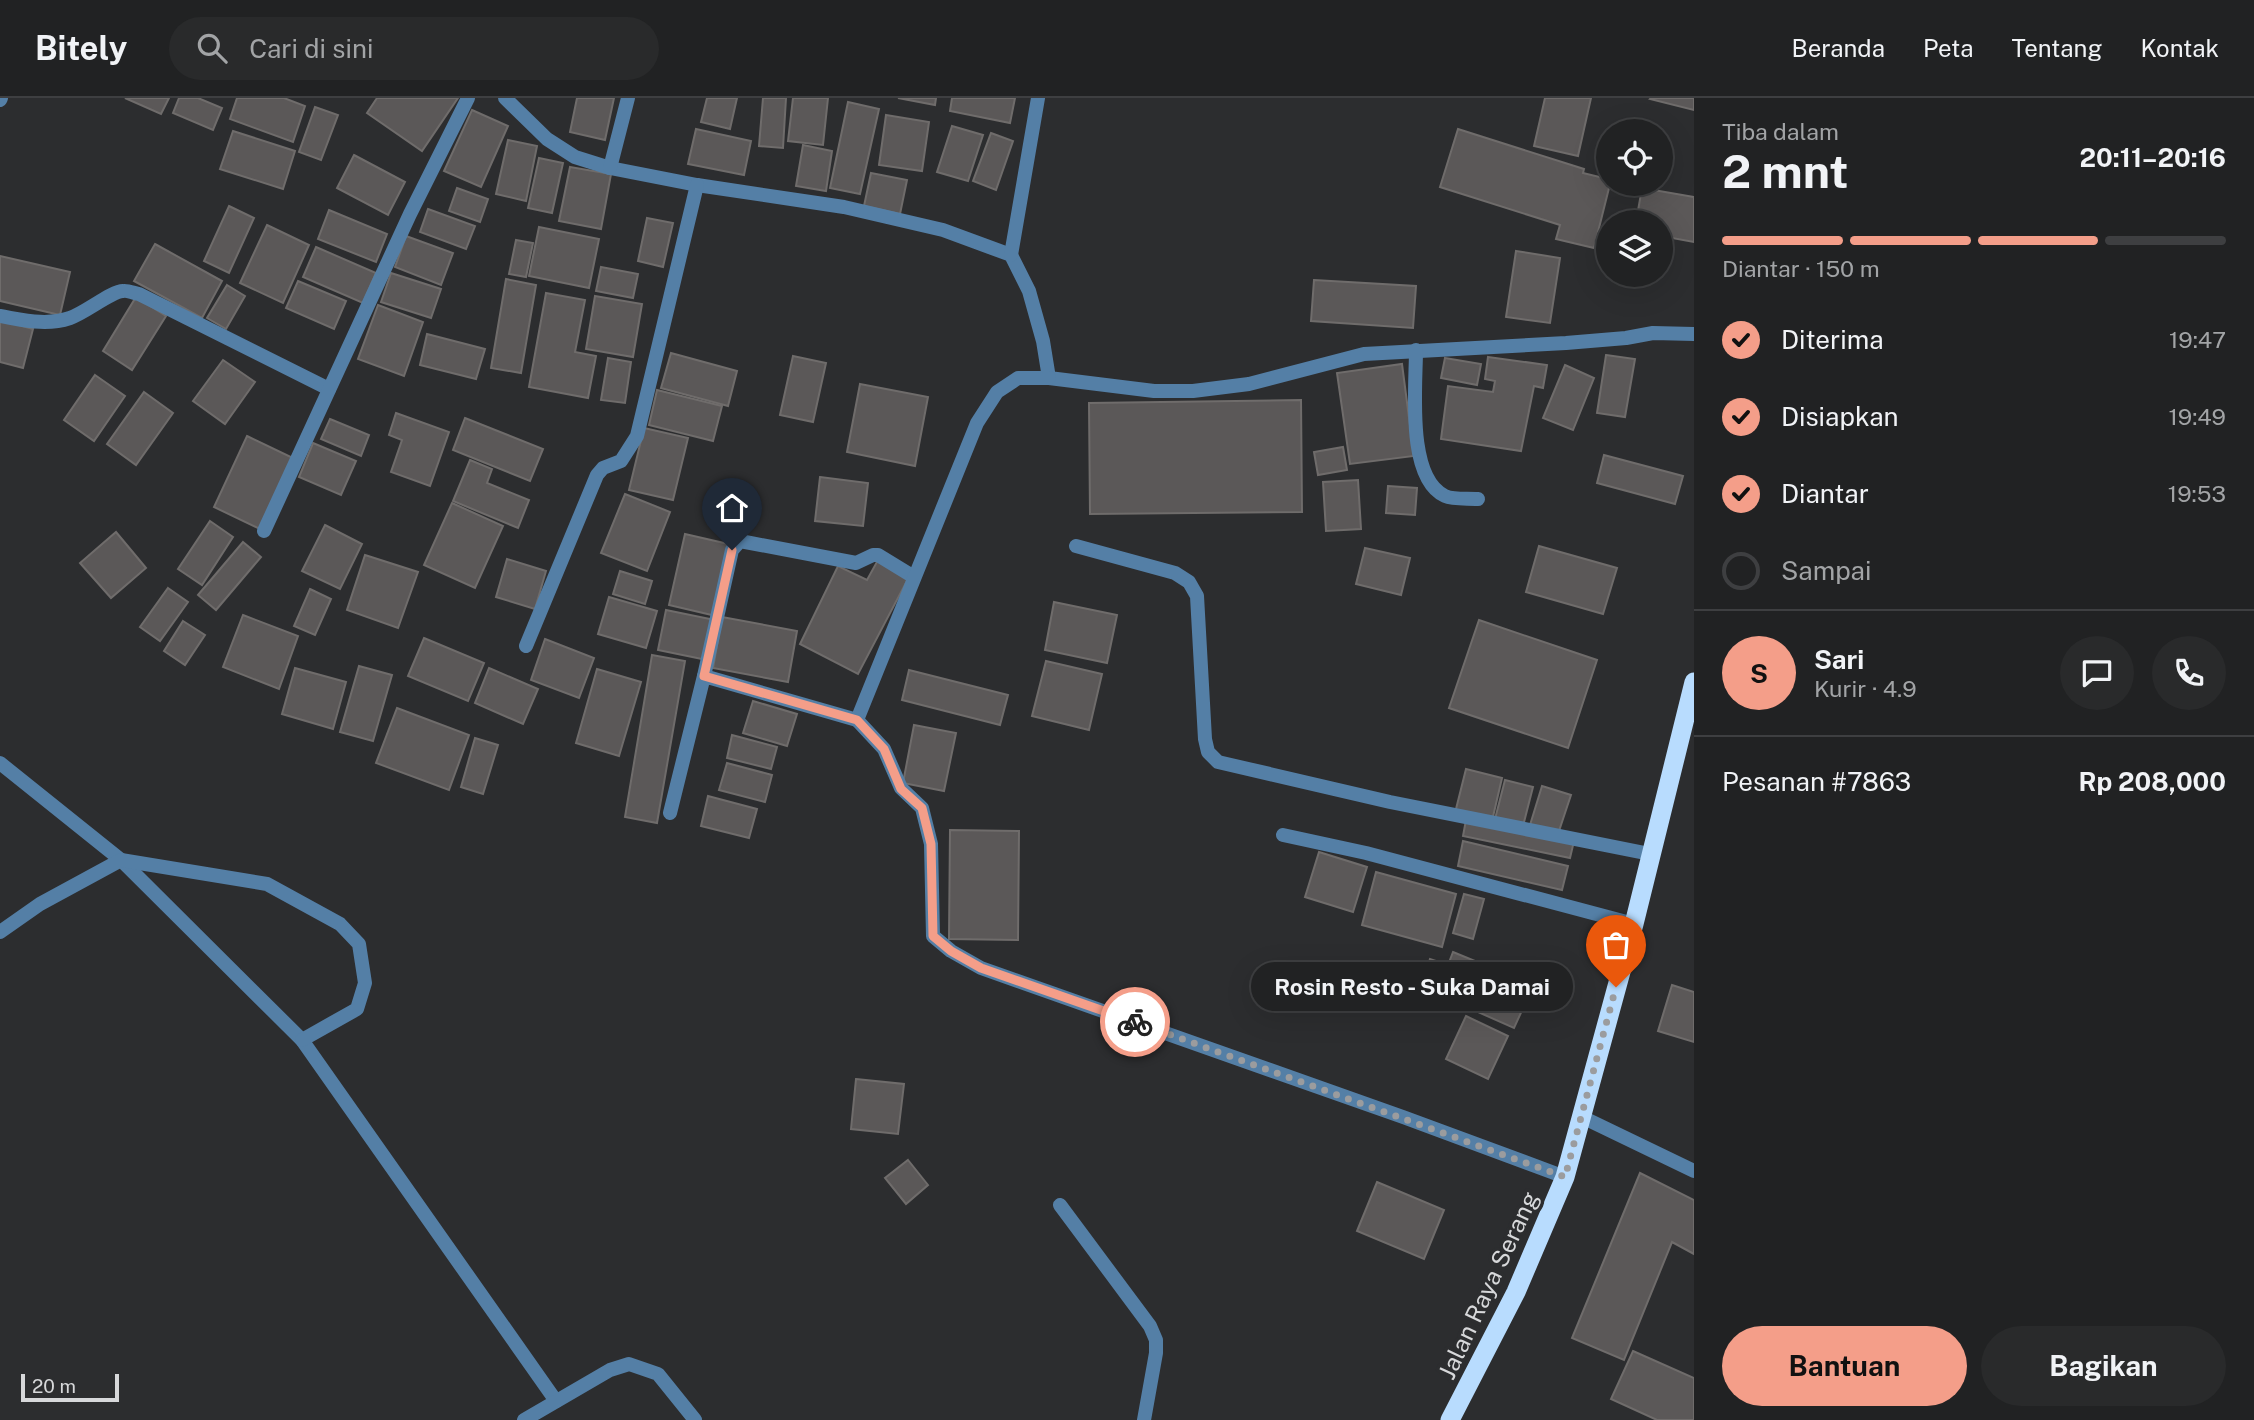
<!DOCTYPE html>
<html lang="id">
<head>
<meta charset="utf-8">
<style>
  body { margin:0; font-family:"Public Sans",sans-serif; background:#292a2b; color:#f1f3f6; height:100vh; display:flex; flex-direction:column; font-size:26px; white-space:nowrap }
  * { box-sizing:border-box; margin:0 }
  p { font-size:23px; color:#a2a4a6 }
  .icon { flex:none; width:38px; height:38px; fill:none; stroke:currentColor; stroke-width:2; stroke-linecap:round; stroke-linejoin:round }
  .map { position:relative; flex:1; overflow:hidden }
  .side { display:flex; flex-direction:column; background:#212223; width:560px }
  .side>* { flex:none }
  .controls { position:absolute; left:1596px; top:21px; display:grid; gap:14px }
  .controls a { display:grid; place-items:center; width:77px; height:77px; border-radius:50%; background:#212223; box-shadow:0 7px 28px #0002,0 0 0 2px #3e3f41; font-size:35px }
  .scale { position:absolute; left:21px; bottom:18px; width:98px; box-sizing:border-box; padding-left:7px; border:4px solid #d7d8da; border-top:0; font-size:19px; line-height:24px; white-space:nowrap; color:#d7d8da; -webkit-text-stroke:5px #2c2d2f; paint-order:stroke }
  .pin { position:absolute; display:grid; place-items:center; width:60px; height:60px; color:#fff; margin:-72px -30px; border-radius:50% 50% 50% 0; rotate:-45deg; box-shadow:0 0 7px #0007 }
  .pin .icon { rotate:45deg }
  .courier { position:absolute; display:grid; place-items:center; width:70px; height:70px; margin:-35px; border:5px solid #f49e89; border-radius:50%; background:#fff; color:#222; box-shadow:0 2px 9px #0007 }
  .bubble { position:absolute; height:49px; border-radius:24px; background:#212223; box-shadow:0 7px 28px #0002,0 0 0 2px #3e3f41; font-size:23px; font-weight:700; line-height:49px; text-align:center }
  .headline em { font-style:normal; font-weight:700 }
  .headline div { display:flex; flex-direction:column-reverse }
  .headline { display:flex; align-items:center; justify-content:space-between; height:119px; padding:0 28px }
  h1 { font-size:46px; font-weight:700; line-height:52px }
  .bar { display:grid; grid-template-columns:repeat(4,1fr); gap:10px 7px; align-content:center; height:84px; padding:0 28px }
  .bar i { height:9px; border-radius:5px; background:#3e3f41 }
  .bar .selected { background:#f49e89 }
  .bar p { grid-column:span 4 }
  .line { display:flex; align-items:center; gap:18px; padding:0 28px; border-top:2px solid #3e3f41 }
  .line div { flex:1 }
  .round { display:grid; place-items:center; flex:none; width:74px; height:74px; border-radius:37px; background:#292a2b }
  ol { padding:0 28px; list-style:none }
  li { display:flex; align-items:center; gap:21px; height:77px }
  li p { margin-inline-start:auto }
  li .icon { padding:7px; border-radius:50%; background:#f49e89; color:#111; stroke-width:4 }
  li:last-child { color:#a2a4a6 }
  li i { width:38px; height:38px; border:4px solid #3e3f41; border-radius:50% }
  .action { display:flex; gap:14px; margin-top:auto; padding:14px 28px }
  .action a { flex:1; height:80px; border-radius:42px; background:#f49e89; color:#111; font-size:28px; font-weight:700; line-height:80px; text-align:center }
  .action a+a { background:#292a2b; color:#f1f3f6 }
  header { display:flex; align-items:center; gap:42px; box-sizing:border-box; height:98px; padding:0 35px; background:#212223; border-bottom:2px solid #3e3f41 }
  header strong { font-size:33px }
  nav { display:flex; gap:38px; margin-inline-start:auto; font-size:24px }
  .search { width:490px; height:63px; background:#292a2b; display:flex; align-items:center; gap:18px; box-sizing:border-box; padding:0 24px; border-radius:38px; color:#a2a4a6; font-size:26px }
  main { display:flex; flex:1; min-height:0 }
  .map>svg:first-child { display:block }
  .building { fill:#5b5858; stroke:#6f6c6b; stroke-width:2 }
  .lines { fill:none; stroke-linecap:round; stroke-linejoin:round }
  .service { stroke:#547fa6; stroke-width:14 }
  .minor { stroke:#547fa6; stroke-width:14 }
  .trunk { stroke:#b8dcfe; stroke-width:19 }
  .done { stroke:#9b9c9e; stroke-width:7; stroke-dasharray:0 12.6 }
  .route { stroke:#f49e89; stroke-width:9 }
  .labels { text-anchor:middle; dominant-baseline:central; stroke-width:7; stroke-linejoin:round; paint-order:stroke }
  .street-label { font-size:24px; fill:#d7d8da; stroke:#2c2d2f }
</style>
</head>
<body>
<header>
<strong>Bitely</strong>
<div class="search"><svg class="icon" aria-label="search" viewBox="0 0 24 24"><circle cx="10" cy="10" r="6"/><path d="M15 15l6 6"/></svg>Cari di sini</div>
<nav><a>Beranda</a><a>Peta</a><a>Tentang</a><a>Kontak</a></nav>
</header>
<main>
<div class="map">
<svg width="1694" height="1322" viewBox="0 0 1694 1322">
  <rect width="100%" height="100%" fill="#2c2d2f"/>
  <g class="building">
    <polygon points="125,0 169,0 161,16"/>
    <polygon points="179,0 198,0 222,10 213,32 173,15"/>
    <polygon points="237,0 284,0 305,8 293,44 230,21"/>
    <polygon points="377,0 458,0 422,53 367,15"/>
    <polygon points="577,0 614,0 605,42 570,34"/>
    <polygon points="707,0 737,0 730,31 701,24"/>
    <polygon points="763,0 786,0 783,50 759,48"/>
    <polygon points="793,0 828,0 823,47 788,43"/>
    <polygon points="898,0 936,0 935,7"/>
    <polygon points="952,0 1015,0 1010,25 950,13"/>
    <polygon points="1545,0 1591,0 1578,58 1534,48"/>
    <polygon points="1651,0 1694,0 1694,12 1650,1"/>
    <polygon points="848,4 879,11 860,96 830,90"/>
    <polygon points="315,9 338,17 321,62 299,54"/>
    <polygon points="472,12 508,28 481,89 444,73"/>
    <polygon points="886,17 929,24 922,73 879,67"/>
    <polygon points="952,28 983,37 968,83 937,74"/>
    <polygon points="696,31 751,43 744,77 688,66"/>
    <polygon points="1458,31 1584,71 1583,75 1608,81 1610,86 1594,150 1556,141 1560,127 1440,89"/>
    <polygon points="233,33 295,53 283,91 220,71"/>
    <polygon points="991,35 1013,43 996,92 973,83"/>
    <polygon points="508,42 537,48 526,103 496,96"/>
    <polygon points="803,47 832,53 826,93 796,88"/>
    <polygon points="354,57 405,84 388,117 337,90"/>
    <polygon points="539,60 563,65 552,115 528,110"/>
    <polygon points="570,69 611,76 601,131 559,123"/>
    <polygon points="871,75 907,82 900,116 864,108"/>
    <polygon points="457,90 488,101 480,124 449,113"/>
    <polygon points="1642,90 1694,99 1694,144 1661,138 1661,124 1636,124"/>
    <polygon points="229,108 254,120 229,175 204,163"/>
    <polygon points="428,111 475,128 466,151 420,134"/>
    <polygon points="329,112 387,136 376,164 318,141"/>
    <polygon points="647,120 673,125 663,169 638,163"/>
    <polygon points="267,127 309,147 283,205 240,185"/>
    <polygon points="539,129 599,141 589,190 529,178"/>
    <polygon points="406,138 453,155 441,187 395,169"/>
    <polygon points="516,142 533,145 526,179 509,176"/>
    <polygon points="155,146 222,183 202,220 134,183"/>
    <polygon points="316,149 376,175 363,205 303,179"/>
    <polygon points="1516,153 1560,160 1550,225 1506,219"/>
    <polygon points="0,158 70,174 60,217 0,203"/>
    <polygon points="601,169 638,176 633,200 596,193"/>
    <polygon points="391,175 441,191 431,220 381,204"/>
    <polygon points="506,181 536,187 521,275 491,270"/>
    <polygon points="1314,182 1416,188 1413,230 1311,223"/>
    <polygon points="298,183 346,203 334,231 286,210"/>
    <polygon points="227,187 245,198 226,231 207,220"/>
    <polygon points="546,195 585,202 575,254 596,258 588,300 529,289"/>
    <polygon points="595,198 642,206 633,259 586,251"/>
    <polygon points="136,199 166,218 132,272 103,253"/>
    <polygon points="378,207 423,224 404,278 358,261"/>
    <polygon points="0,222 33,231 23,270 0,264"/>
    <polygon points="427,236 485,251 476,281 420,267"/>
    <polygon points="671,255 737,273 728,308 661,290"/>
    <polygon points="1606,257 1635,261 1625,319 1597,315"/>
    <polygon points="793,258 826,265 813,324 780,317"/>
    <polygon points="1488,259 1547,267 1543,290 1534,288 1521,353 1441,341 1448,288 1493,294 1495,283 1485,281"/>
    <polygon points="608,260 631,264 625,305 601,302"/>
    <polygon points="1445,260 1481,266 1477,287 1441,280"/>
    <polygon points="223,262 255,284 225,326 193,303"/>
    <polygon points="1402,266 1414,358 1350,366 1337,275"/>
    <polygon points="1565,267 1594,280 1573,332 1543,320"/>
    <polygon points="95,277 125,298 94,343 64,322"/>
    <polygon points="860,286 928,299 915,368 847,354"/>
    <polygon points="657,292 722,308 713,343 649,327"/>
    <polygon points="144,294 173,315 136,367 107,346"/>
    <polygon points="1301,302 1302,414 1090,416 1089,305"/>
    <polygon points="396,315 449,334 430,388 391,374 402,342 389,337"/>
    <polygon points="465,320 543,351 530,383 453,352"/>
    <polygon points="330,321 369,337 361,358 321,341"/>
    <polygon points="644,330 688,340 673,402 629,392"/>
    <polygon points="247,338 295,361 262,432 214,409"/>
    <polygon points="313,345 356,363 341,397 299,379"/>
    <polygon points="1343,349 1347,372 1318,377 1314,354"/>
    <polygon points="1604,357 1683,378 1675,406 1597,385"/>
    <polygon points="470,362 492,371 487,385 529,402 518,430 453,403"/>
    <polygon points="820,379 868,385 863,428 815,423"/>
    <polygon points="1358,382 1361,431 1326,433 1323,384"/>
    <polygon points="1388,388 1417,390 1415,417 1386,415"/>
    <polygon points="625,396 670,414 647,473 601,455"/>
    <polygon points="452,405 503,428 475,490 424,467"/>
    <polygon points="210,423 233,439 202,487 178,471"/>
    <polygon points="325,427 362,446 340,491 302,473"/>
    <polygon points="116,434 146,470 111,500 80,465"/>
    <polygon points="685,436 733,447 716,518 669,507"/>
    <polygon points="243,444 261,459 216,512 198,497"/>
    <polygon points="1539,448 1617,470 1603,516 1526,494"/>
    <polygon points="1365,450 1410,460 1401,497 1356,486"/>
    <polygon points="365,457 418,474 398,530 347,512"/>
    <polygon points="507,461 546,473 535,511 496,499"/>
    <polygon points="878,462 909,479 858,576 800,546 838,468 867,482"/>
    <polygon points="620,473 652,483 645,506 613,496"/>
    <polygon points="168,490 188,504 160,543 140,529"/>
    <polygon points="310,491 331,501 315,537 294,528"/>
    <polygon points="609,499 657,513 646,550 598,536"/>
    <polygon points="1054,504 1117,517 1107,565 1045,552"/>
    <polygon points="666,512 715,522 707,562 658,552"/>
    <polygon points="243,517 298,538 279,591 223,569"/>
    <polygon points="722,519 797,533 788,584 713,570"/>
    <polygon points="1479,522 1597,562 1568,650 1449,610"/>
    <polygon points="183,523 205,537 185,567 164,553"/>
    <polygon points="424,540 484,565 468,603 408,578"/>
    <polygon points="545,541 594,560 579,600 531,582"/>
    <polygon points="652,557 685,563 657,725 625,719"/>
    <polygon points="1046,563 1102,576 1089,632 1032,618"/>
    <polygon points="359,568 392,577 373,643 340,634"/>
    <polygon points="295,570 346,584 333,631 282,616"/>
    <polygon points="489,570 538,591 523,626 475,605"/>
    <polygon points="597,571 641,584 619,658 576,645"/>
    <polygon points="909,572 1008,597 1000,627 902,602"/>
    <polygon points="753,603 797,616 787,648 743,635"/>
    <polygon points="397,610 469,637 449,692 376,665"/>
    <polygon points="914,627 956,635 944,693 903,685"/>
    <polygon points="732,637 777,649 771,671 727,660"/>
    <polygon points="475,640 498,647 483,696 461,689"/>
    <polygon points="727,665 772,677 765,704 719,692"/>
    <polygon points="1466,671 1502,680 1492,723 1455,715"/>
    <polygon points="1505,682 1533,689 1523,728 1495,721"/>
    <polygon points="1542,688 1571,697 1558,736 1530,727"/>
    <polygon points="708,698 757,711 749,740 701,728"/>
    <polygon points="1466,722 1574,743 1570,760 1463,738"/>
    <polygon points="950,732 1019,733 1018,842 949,841"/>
    <polygon points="1463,743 1568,768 1562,792 1458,768"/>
    <polygon points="1319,754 1367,769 1353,814 1305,799"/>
    <polygon points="1376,774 1456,796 1442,849 1362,827"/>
    <polygon points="1464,796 1484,801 1473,841 1453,835"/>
    <polygon points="1453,854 1480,865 1461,911 1420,893 1430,861 1448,867"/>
    <polygon points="1490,864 1535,884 1514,930 1469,910"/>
    <polygon points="1672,887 1694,894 1694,944 1658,933"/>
    <polygon points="1466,918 1508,938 1488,981 1446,961"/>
    <polygon points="856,981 904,986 898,1036 851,1031"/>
    <polygon points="908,1062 928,1087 906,1106 885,1080"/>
    <polygon points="1640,1075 1694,1102 1694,1156 1672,1144 1624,1262 1572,1240"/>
    <polygon points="1377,1084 1444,1112 1424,1161 1357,1133"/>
    <polygon points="1633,1253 1694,1280 1694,1322 1657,1322 1611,1301"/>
  </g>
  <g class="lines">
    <g class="service">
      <polyline points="1076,448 1175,475 1189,484 1197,498 1205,641 1208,654 1218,664 1390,704 1650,756"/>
      <polyline points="857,622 884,651 901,690 922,710 931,746 933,838 951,853 981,870 1403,1019 1565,1079"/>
      <polyline points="0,665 121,762 302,942 556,1303"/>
      <polyline points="1283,737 1366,755 1634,826"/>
      <polyline points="0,834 40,806 121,762 267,786 340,826 359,846 365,885 357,911 302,942"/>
      <polyline points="1060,1107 1150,1228 1156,1242 1156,1255 1144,1322"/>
      <polyline points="524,1322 610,1272 629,1266 658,1276 695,1322"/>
    </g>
    <g class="minor">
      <polyline points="505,0 547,41 575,59 610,70 697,87 844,109 943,132 1011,157 1029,193 1043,243 1049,280 1154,293 1193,293 1249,286 1364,256 1566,245 1626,240 1653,235 1694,236"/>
      <polyline points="0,2 1,0"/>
      <polyline points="610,70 628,0"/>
      <polyline points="1011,157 1038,0"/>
      <path d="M0 218C24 222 46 228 70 220 85 215 112 193 123 193 127 192 134 195 139 196L329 291"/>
      <path d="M1416 252C1416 288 1406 380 1445 398 1454 402 1468 400 1478 401"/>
      <polyline points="264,433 410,116 468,0"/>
      <polyline points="526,548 597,377 603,370 621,363 637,338 697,87"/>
      <polyline points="704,578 732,452 740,443 856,465 873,457 878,457 914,479"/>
      <polyline points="670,715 704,578 857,622 977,325 997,294 1018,280 1049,280"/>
      <polyline points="1582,1019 1694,1073"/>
    </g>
    <polyline class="trunk" points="1450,1322 1516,1194 1565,1079 1634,826 1694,584"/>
  </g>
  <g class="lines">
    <polyline class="done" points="1135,924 1565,1079 1616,889"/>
    <polyline class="route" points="732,452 704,578 857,622 884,651 901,691 922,710 931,746 933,838 951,853 981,870 1135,924"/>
  </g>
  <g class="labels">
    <g class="street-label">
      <text transform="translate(1488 1187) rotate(-65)">Jalan Raya Serang</text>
    </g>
  </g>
</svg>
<div class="controls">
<a><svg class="icon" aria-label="locate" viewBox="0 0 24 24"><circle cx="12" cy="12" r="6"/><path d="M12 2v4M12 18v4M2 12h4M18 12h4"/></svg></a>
<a><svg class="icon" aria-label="layers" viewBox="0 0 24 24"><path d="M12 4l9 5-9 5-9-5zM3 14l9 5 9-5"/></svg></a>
</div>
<div class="scale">20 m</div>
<div class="pin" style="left:1616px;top:889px;background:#ea580c"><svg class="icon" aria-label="bag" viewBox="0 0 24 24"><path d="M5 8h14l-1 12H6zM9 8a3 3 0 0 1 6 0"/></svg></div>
<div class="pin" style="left:732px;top:452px;background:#1f2937"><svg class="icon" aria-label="home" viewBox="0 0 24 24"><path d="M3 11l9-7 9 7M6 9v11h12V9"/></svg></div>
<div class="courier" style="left:1135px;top:924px"><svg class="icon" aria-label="bike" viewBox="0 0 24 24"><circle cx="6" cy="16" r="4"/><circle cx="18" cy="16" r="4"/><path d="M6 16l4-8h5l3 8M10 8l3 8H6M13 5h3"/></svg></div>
<div class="bubble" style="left:1251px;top:864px;width:322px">Rosin Resto - Suka Damai</div>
</div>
<section class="side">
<div class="headline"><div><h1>2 mnt</h1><p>Tiba dalam</p></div><em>20:11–20:16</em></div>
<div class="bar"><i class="selected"></i><i class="selected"></i><i class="selected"></i><i></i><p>Diantar · 150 m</p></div>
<ol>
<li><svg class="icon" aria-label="check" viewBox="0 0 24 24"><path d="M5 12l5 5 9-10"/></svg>Diterima<p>19:47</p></li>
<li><svg class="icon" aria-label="check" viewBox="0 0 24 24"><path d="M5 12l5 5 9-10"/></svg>Disiapkan<p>19:49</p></li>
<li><svg class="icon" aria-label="check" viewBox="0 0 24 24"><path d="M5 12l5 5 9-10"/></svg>Diantar<p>19:53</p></li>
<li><i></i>Sampai</li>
</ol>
<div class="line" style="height:126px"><b class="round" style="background:#f49e89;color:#111">S</b><div><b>Sari</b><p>Kurir · 4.9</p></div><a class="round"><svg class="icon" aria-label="chat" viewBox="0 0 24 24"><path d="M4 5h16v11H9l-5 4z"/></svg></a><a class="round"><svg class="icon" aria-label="phone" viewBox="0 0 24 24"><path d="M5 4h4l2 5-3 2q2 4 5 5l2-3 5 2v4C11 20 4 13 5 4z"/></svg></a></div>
<div class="line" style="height:91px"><div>Pesanan #7863</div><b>Rp 208,000</b></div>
<div class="action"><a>Bantuan</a><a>Bagikan</a></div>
</section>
</main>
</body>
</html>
